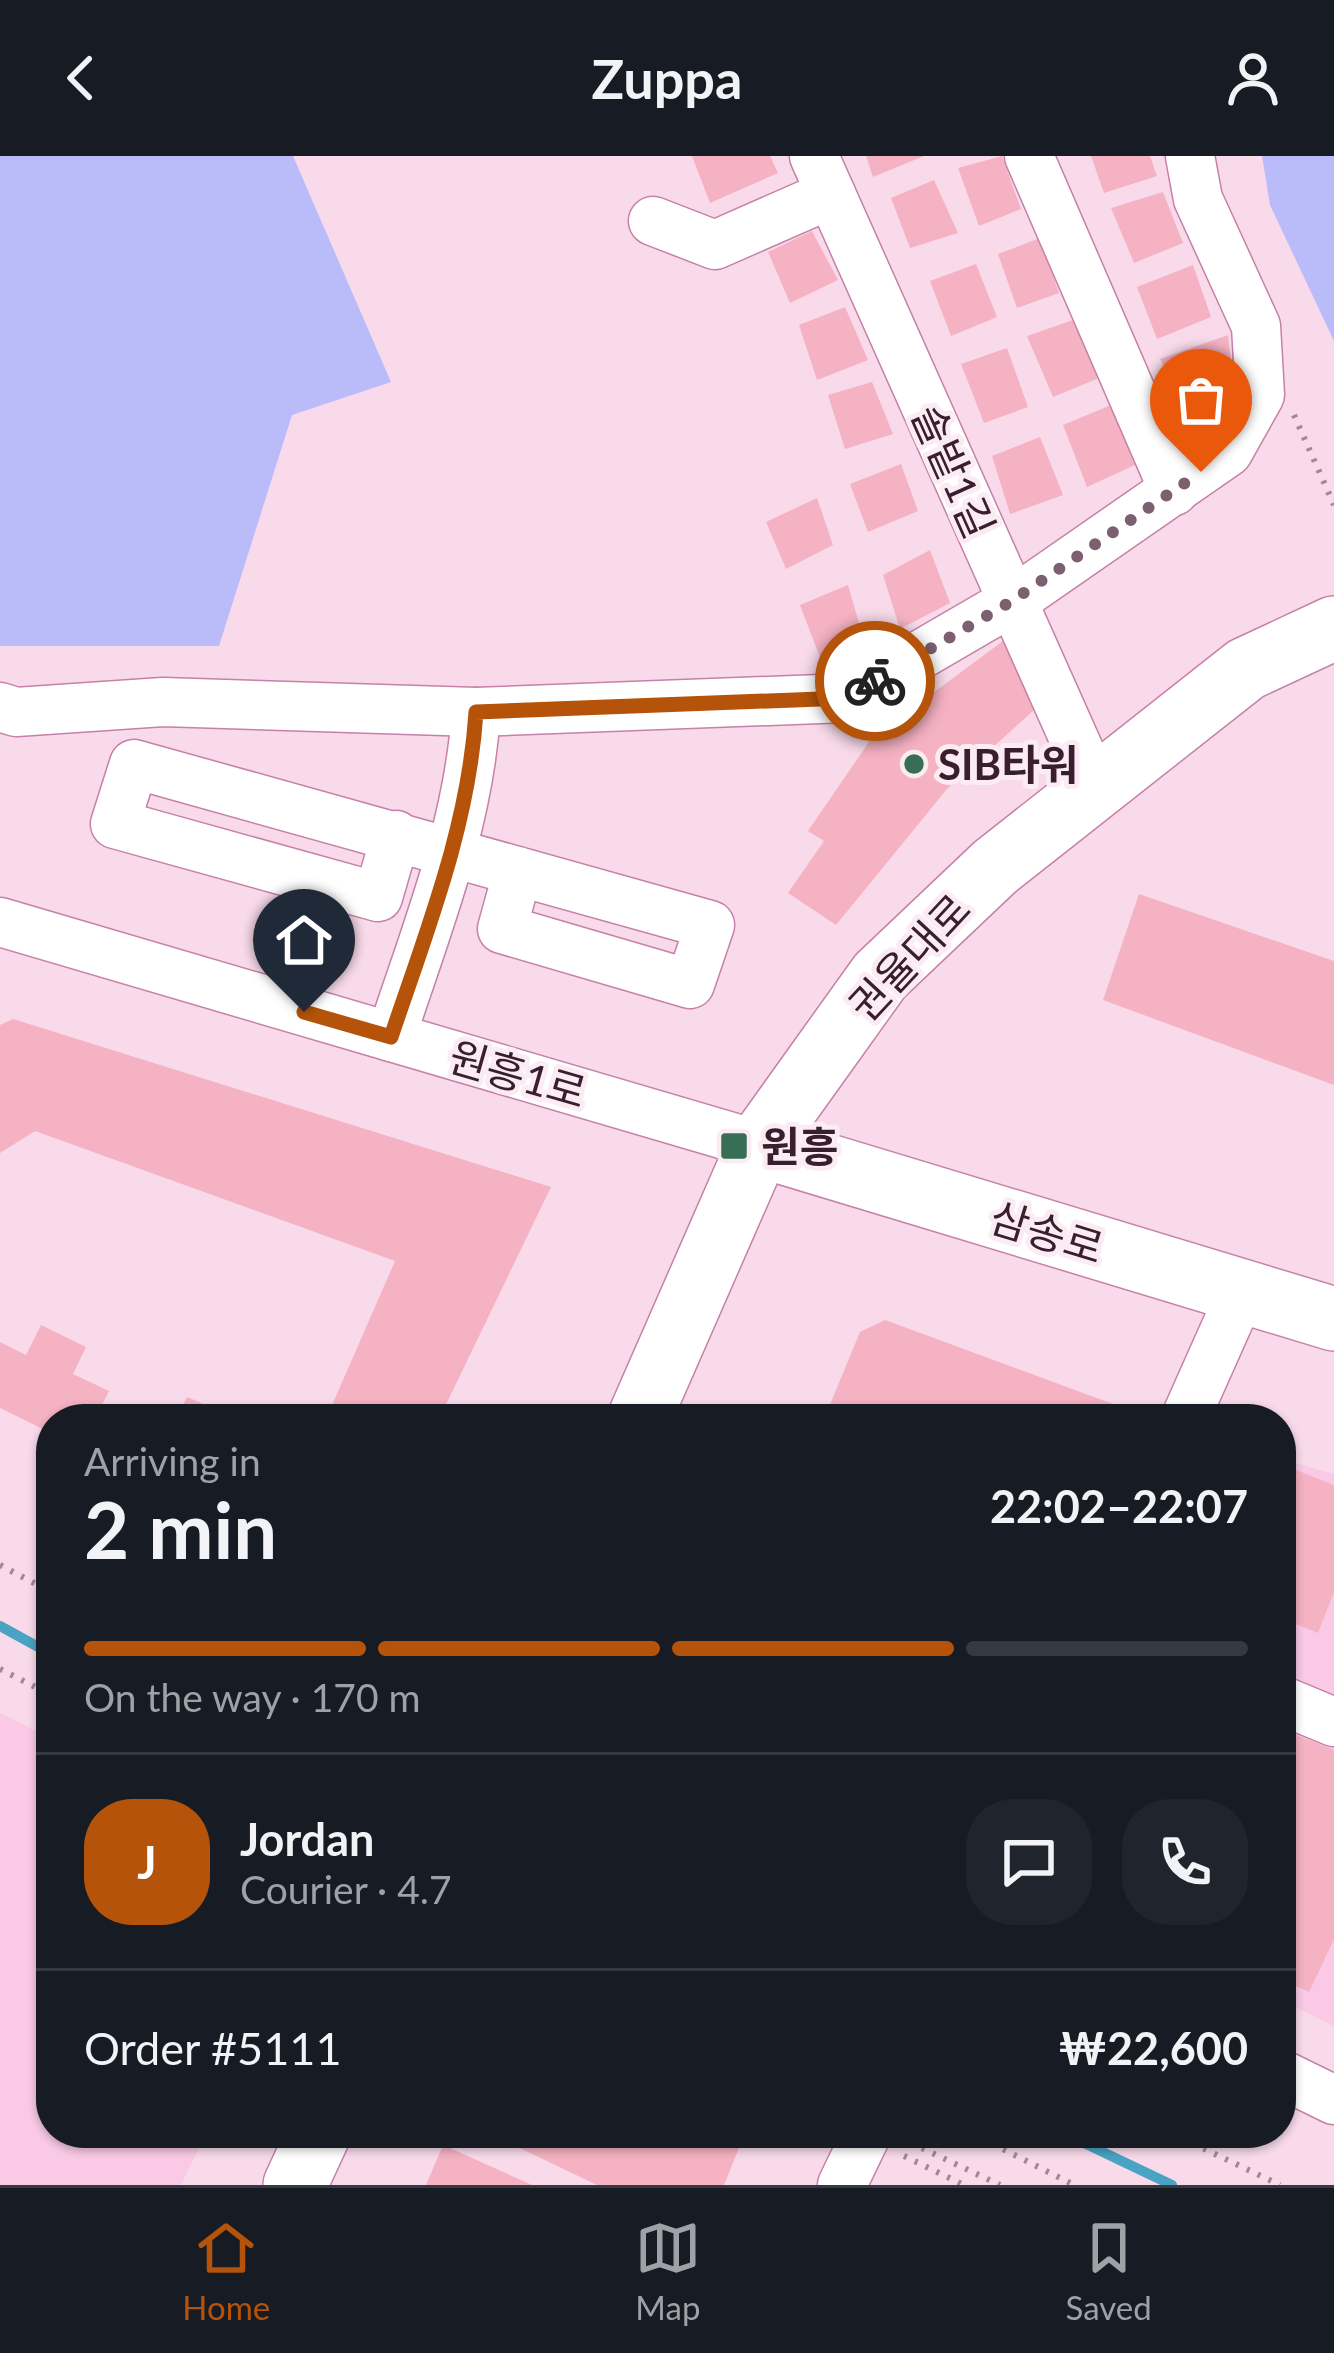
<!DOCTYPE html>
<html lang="en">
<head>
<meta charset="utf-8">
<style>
  body { margin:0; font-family:Lato,"Noto Sans KR",sans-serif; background:#20242c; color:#f1f3f6; height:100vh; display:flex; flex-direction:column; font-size:45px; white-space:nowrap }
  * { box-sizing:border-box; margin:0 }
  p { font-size:39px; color:#9ea1a6 }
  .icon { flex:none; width:66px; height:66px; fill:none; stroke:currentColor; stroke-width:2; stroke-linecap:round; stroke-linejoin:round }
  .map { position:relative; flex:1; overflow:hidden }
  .drawer { position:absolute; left:36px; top:1248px; width:1260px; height:744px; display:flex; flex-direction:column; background:#171b24; border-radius:48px; box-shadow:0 3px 9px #0004 }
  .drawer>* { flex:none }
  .pin { position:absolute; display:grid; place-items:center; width:102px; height:102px; color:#fff; margin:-123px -51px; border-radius:50% 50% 50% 0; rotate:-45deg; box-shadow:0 0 12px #0007 }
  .pin .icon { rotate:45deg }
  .courier { position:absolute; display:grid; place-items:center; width:120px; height:120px; margin:-60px; border:9px solid #b45309; border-radius:50%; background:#fff; color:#222; box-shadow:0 3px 15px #0007 }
  .overview em { font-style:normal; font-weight:700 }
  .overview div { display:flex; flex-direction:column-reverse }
  .overview { display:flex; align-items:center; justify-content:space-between; height:204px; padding:0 48px }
  h1 { font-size:78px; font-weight:700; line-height:90px }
  .bar { display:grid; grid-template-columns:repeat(4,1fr); gap:18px 12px; align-content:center; height:144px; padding:0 48px }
  .bar i { height:15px; border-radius:9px; background:#363941 }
  .bar .current { background:#b45309 }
  .bar p { grid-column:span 4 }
  .line { display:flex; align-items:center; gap:30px; padding:0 48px; border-top:3px solid #363941 }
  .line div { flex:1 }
  .round { display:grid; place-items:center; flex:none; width:126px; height:126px; border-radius:48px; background:#20242c }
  header { display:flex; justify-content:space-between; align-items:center; height:156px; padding:0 48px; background:#171b24; font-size:54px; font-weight:700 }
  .tab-bar { display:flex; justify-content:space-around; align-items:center; height:168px; border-top:3px solid #363941; background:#171b24; font-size:33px; color:#9ea1a6 }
  .tab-bar a { display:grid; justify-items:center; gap:6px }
  .tab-bar .current { color:#b45309 }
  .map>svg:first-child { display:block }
  .built { fill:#fac9e5 }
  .green { fill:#babbf9 }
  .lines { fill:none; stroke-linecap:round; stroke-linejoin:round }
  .stream { stroke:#49a3c2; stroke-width:10 }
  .building { fill:#f5b2c2 }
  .minor-casing { stroke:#c680a9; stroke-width:51 }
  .major-casing { stroke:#c680a9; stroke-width:66 }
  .path { stroke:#a38797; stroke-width:6; stroke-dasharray:3 9; stroke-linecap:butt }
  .minor { stroke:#fff; stroke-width:48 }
  .major { stroke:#fff; stroke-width:63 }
  .done { stroke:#7c6070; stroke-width:12; stroke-dasharray:0 21.6 }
  .route { stroke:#b45309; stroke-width:15 }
  .poi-dot { fill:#366e56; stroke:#fbecf4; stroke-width:4.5 }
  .labels { text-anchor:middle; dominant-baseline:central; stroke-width:10; stroke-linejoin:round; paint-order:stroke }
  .street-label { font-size:42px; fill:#391e2e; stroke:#fbecf4 }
  .poi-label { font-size:42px; font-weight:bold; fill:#391e2e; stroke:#fbecf4; text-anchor:start }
</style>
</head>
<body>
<header><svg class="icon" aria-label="back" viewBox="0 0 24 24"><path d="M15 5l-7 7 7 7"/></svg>Zuppa<svg class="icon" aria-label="person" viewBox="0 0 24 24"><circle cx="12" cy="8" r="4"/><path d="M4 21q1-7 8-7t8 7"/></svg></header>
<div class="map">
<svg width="1334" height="2029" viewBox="0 0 1334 2029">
  <rect width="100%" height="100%" fill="#f8daea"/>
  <g class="built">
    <polygon points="1281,1303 1334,1318 1334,1870 1281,1844"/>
    <polygon points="0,1557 51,1582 51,1977 206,1977 181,2029 0,2029"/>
  </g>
  <g class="green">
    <polygon points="0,0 293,0 391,226 292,259 219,490 0,490"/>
    <polygon points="1262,0 1334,0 1334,185 1270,49"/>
  </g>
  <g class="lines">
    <g class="stream">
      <polyline points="0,1470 51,1498"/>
      <polyline points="1063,1977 1172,2029"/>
    </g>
  </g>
  <g class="building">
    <polygon points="692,0 770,0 778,17 710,47"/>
    <polygon points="866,0 924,0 873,21"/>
    <polygon points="1002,0 1021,53 979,70 958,12"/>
    <polygon points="1091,0 1150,0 1157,20 1104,37"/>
    <polygon points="934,24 958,77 910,92 891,42"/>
    <polygon points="1163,36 1183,87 1134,107 1111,52"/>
    <polygon points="812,75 838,124 790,147 768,96"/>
    <polygon points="1040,82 1059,137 1017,152 998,98"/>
    <polygon points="976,108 997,161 951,180 930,125"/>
    <polygon points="1193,109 1211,161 1157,183 1137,131"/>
    <polygon points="845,151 868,204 817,224 799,169"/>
    <polygon points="1076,163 1099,222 1053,241 1027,180"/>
    <polygon points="1228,179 1232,213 1218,241 1191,266 1160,203"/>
    <polygon points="1007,192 1028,251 984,267 961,208"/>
    <polygon points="872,226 893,278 845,293 828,239"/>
    <polygon points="1111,249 1135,309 1087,331 1063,269"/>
    <polygon points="1040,281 1063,339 1010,358 992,300"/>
    <polygon points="901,308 918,355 868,376 850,328"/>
    <polygon points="817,342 833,389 786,413 766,366"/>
    <polygon points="930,394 950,447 900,473 883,419"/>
    <polygon points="848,429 863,481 821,504 800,449"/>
    <polygon points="1007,482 1045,544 947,633 836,769 788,737 824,685 808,675 871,583"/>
    <polygon points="1139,738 1334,805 1334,929 1103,844"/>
    <polygon points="13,863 551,1031 439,1263 326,1263 395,1105 35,975 0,997 0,869"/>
    <polygon points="885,1164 1121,1251 1116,1263 824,1263 860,1176"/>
    <polygon points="41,1169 86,1191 73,1218 109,1235 95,1263 51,1263 51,1277 0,1252 0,1186 26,1199"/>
    <polygon points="187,1241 238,1263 176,1263"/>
    <polygon points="1286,1310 1334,1329 1334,1436 1318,1477 1281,1462 1281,1313"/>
    <polygon points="1281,1573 1334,1594 1334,1783 1309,1836 1281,1823"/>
    <polygon points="488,1977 745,1977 724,2029 597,2029"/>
    <polygon points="443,1989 532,2029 426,2029"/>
  </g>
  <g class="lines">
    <defs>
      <g id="minor">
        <polyline points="814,0 1095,630"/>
        <polyline points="1029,0 1174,335"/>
        <polyline points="653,65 715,89 831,38"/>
        <polyline points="0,551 16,556 163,546 476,556 846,542 1013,445 1228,296 1260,239 1256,170 1198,43 1190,0"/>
        <polyline points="396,679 378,741 115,668 134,608 710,769 690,828 502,773 518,715"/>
        <polyline points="0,766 759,989"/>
        <path d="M391 881C426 774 469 669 476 556"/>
        <polyline points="1185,1263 1242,1135"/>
        <polyline points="1281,1544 1334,1566"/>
        <polyline points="1281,1918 1334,1944"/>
        <polyline points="842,2029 867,1977"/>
      </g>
      <g id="major">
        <polyline points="759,989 1334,1163"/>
        <polyline points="639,1263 759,989 880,820 995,711 1246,513 1334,472"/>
        <polyline points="295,2029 319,1977"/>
      </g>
    </defs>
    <use href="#minor" class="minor-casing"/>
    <use href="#major" class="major-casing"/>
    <g class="path">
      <polyline points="1294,259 1334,349"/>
      <polyline points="0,1409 51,1436"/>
      <polyline points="0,1513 51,1539"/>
      <polyline points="971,1977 1074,2029"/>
      <polyline points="1171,1977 1280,2029"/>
      <polyline points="911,1987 1000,2029"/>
      <polyline points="904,2000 964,2029"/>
    </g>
    <use href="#minor" class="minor"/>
    <use href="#major" class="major"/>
  </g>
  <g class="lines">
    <polyline class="done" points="875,525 1012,445 1201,316"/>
    <path class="route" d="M304 856 391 881C427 774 469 669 476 556L846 542 875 525"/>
  </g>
  <g class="poi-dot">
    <circle cx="914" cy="608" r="12"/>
    <rect x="719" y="975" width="30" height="30" rx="6"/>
  </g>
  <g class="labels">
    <g class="street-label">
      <text transform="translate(954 315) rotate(66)">솔밭1길</text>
      <text transform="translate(909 801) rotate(-47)">권율대로</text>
      <text transform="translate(518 918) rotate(16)">원흥1로</text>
      <text transform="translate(1047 1076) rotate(17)">삼송로</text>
    </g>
    <g class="poi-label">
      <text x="938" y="608">SIB타워</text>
      <text x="761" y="990">원흥</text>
    </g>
  </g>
</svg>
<div class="pin" style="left:1201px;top:316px;background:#ea580c"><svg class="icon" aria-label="bag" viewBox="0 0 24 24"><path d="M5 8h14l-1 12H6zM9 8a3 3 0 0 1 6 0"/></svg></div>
<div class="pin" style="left:304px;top:856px;background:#1f2937"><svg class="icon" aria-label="home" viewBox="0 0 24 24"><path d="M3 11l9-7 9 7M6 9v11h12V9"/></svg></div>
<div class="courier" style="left:875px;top:525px"><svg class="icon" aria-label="bike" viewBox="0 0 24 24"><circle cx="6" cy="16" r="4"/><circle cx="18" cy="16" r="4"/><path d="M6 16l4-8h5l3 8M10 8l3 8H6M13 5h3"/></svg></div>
<section class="drawer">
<div class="overview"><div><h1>2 min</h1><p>Arriving in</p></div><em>22:02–22:07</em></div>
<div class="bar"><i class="current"></i><i class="current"></i><i class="current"></i><i></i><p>On the way · 170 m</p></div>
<div class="line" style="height:216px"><b class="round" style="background:#b45309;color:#fff">J</b><div><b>Jordan</b><p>Courier · 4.7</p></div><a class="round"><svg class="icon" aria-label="chat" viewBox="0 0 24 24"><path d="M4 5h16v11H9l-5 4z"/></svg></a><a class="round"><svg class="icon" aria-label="phone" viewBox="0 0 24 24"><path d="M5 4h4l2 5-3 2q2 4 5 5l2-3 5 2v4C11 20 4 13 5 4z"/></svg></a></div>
<div class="line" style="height:156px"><div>Order #5111</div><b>₩22,600</b></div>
</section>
</div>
<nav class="tab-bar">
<a class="current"><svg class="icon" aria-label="home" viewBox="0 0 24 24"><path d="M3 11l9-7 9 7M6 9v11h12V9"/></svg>Home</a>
<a><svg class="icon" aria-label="map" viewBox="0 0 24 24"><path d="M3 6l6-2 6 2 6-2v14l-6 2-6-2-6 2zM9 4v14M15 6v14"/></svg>Map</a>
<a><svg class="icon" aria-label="saved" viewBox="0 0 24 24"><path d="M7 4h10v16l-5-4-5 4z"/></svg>Saved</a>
</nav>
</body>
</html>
